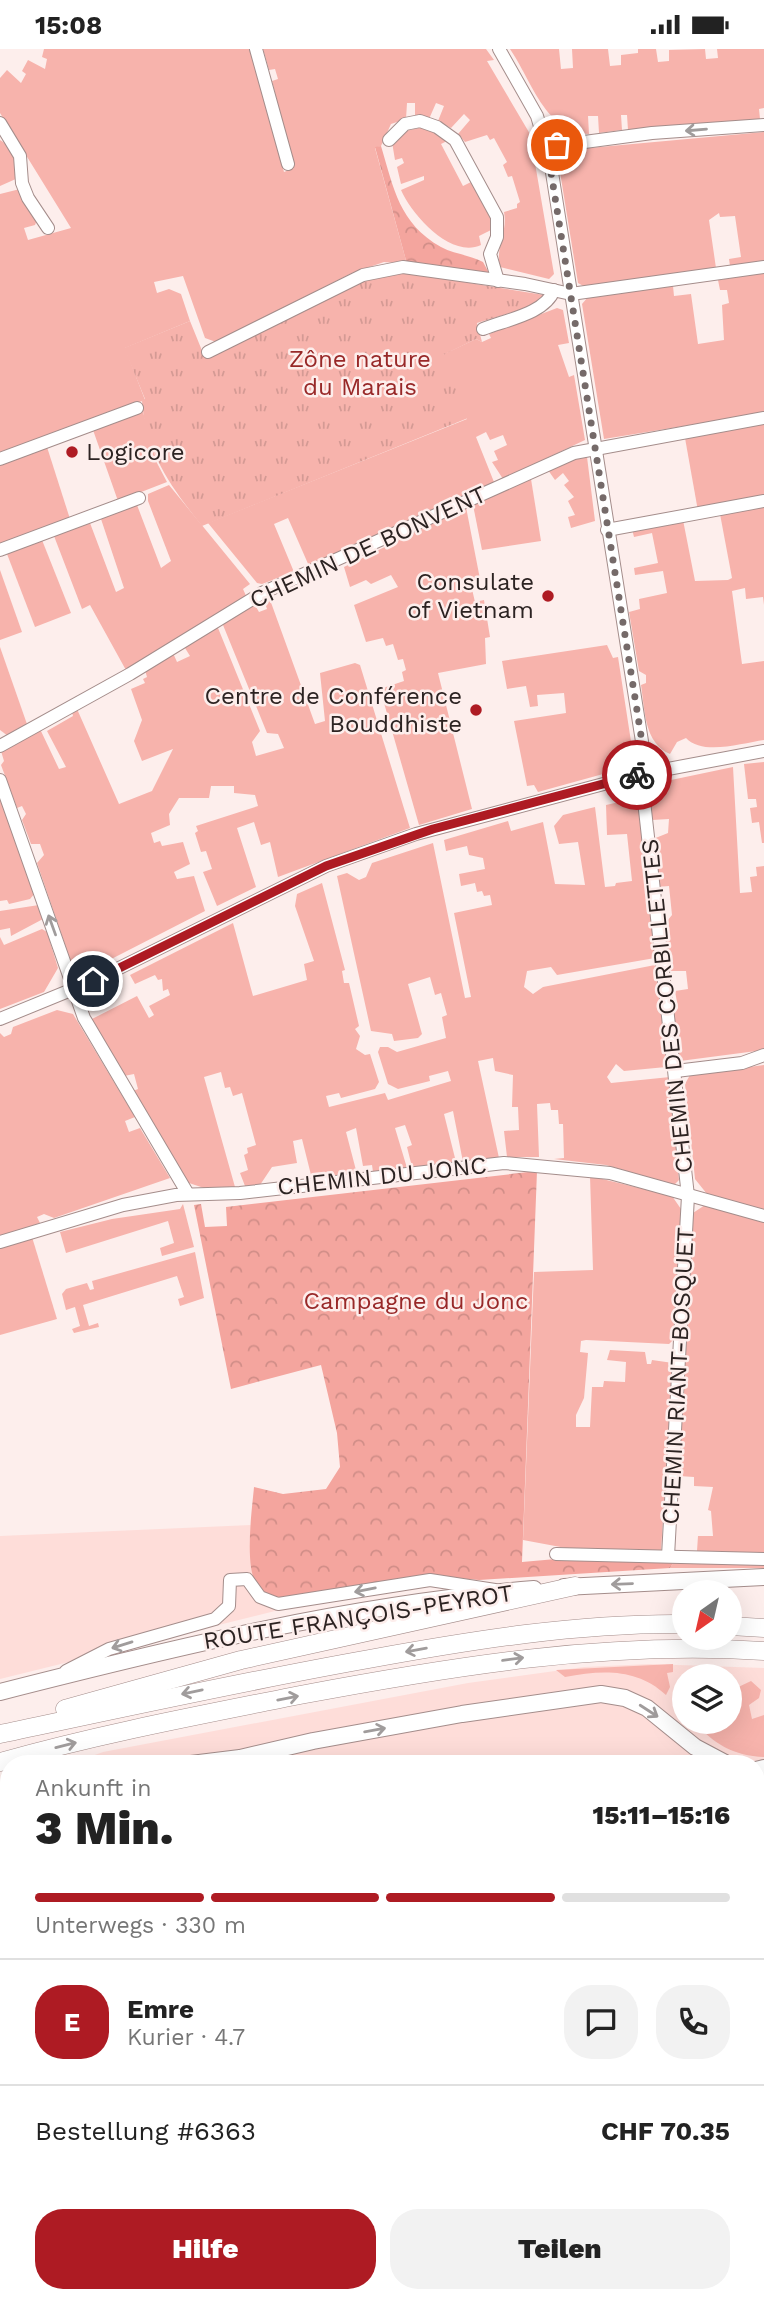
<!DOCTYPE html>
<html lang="de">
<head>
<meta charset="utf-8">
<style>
  body { margin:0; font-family:"Work Sans",sans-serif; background:#f2f2f2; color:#222; height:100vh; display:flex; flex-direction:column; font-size:26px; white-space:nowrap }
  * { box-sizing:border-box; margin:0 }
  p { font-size:23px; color:#767676 }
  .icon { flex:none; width:38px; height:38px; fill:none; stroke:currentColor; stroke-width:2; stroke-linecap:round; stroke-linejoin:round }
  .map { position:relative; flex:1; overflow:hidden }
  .panel { position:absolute; left:0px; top:1706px; width:765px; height:548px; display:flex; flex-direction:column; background:#fff; border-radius:28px 28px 0 0; box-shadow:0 7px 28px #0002 }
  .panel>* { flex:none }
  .needle { width:46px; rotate:214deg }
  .fabs { position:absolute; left:672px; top:1531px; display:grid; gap:14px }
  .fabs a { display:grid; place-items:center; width:70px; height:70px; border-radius:50%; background:#fff; box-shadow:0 7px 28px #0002; font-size:35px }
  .pin { position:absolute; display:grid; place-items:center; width:60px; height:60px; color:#fff; margin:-30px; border:4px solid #fff; border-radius:50%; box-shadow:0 2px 7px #0007 }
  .courier { position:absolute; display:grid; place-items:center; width:70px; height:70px; margin:-35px; border:5px solid #ae1b23; border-radius:50%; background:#fff; color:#222; box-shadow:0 2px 9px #0007 }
  .summary em { font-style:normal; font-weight:800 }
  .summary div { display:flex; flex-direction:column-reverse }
  .summary { display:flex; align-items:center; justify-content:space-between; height:119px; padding:0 35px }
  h1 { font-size:46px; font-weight:800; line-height:52px }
  .bar { display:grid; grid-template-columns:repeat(4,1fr); gap:10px 7px; align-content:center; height:84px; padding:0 35px }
  .bar i { height:9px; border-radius:5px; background:#e0e0e0 }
  .bar .current { background:#ae1b23 }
  .bar p { grid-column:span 4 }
  .line { display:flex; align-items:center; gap:18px; padding:0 35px; border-top:2px solid #e0e0e0 }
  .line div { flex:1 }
  .round { display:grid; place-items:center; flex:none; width:74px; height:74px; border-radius:28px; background:#f2f2f2 }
  .button { display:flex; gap:14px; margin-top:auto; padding:14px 35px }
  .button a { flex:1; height:80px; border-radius:28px; background:#ae1b23; color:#fff; font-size:28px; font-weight:800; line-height:80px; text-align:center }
  .button a+a { background:#f2f2f2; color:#222 }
  .status { display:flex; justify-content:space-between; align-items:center; height:49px; padding:0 35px; background:#fff; direction:ltr }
  .status svg { height:19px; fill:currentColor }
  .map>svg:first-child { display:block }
  .built { fill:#feddd9; fill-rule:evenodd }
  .green { fill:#f7b3ac }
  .forest { fill:url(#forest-crowns) }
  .park { fill:url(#park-tufts) }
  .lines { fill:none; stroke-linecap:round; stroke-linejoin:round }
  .taxiway { stroke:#c4b6b5; stroke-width:32 }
  .minor-tunnel { stroke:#d3c5c4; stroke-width:12; stroke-dasharray:12 6; stroke-linecap:butt }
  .minor-casing { stroke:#a48d8b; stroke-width:14 }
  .major-casing { stroke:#a48d8b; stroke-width:18 }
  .highway-casing { stroke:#a48d8b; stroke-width:19 }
  .minor { stroke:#fff; stroke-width:12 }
  .major { stroke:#fff; stroke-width:16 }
  .highway { stroke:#fff; stroke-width:18 }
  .oneway { stroke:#a09c9c }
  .done { stroke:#756a69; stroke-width:7; stroke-dasharray:0 12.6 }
  .route { stroke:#ae1b23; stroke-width:9 }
  .poi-dot { fill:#ae1b23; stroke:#fdeeec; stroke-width:2.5 }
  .labels { text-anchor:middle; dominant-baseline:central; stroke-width:5; stroke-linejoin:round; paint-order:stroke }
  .park-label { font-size:24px; fill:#982828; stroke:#fdeeec }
  .poi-label { font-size:24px; fill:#2c2322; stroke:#fdeeec; text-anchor:end }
  .street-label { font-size:24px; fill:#2c2322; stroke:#fdeeec }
</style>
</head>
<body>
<div class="status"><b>15:08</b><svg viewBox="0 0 49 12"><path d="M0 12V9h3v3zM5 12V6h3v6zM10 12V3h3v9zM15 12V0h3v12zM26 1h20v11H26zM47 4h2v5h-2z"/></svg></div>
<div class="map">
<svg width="764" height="2253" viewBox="0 0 764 2253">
  <defs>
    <pattern id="forest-crowns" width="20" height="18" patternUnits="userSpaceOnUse" patternTransform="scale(1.75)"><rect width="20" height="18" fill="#f4a59e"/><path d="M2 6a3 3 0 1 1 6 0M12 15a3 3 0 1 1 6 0" fill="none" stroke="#d18e88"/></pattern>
    <pattern id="park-tufts" width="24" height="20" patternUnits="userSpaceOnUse" patternTransform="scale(1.75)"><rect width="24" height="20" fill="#f7b3ac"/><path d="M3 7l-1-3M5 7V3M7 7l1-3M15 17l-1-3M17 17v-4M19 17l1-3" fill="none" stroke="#d49a94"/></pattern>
  </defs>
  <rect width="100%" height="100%" fill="#fdeeec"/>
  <g class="built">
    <polygon points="251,1476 252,1522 265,1543 283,1560 0,1630 0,1487"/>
    <path d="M650 1615 764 1619V2253H0V1734L9 1732V2245H756V1715H70L103 1703 468 1634 584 1618ZM684 1628H730V1673H684Z"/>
  </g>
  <g class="green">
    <path d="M44 0H251L284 123 294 119 272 32 278 30 275 20 269 21 263 0H486L494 11 487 12 530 85 554 225 549 230 500 218C495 199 508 183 504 163L517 159V155L520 153 512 127 508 128 503 116 507 113 494 89 490 91 487 86 465 93 458 85 470 71 464 65 451 79 438 72 444 57 436 54 429 70 415 68V54H407L406 70 391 75 381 97 375 99 407 215 384 213 352 224 216 293 205 289 183 227 154 233 157 244 169 240 181 245 190 272 125 299 145 351 0 403V145L20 140 37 171 35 176 24 179 28 191 71 179 0 64V29L7 21 21 34 26 25 22 22 28 11 45 20 47 10 42 8Z"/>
    <path d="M510 0H559L561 20 573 19 572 0H608L610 17 621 16V6L638 4V0H656L658 13 669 12V1L705 0 706 10 718 9 717 0H764V59L759 60 760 70 628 81 627 66H621L622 81 599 84 598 67H588L589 85C545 84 531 30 510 0Z"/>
    <path d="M423 78 441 84 447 92 441 95 463 137 473 132 490 164 493 180 479 187 481 196C451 210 412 166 401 141L424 131V127L401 135 397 118 404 114 402 109 395 111 392 93 405 82Z"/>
    <path d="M764 83V212L730 217 729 210 741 208 735 167 720 168 719 164 709 171 716 219 585 238 578 234 560 123C561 111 567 105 578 100Z"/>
    <path d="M0 91C13 98 17 113 18 129L0 137Z"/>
    <polygon points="764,224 764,364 604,390 582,255 588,248 673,237 674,247 691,245 698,295 724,291 722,256 729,254 727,241 720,241 718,231"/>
    <polygon points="557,259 563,261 569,294 558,296 569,328 574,326 585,391 503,430 492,413 498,411 494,402 507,396 503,386 490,391 486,383 476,388 494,433 309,517 288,469 274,475 294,523 262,535 257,534 208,474 467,370 442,306 476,290 482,293 491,289 489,285"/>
    <polygon points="143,363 157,414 167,433 118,452 93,381"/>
    <polygon points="764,375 764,449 698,462 685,389"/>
    <polygon points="47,398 70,470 0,496 0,415"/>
    <polygon points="587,408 595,472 571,479 568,468 575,466 568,452 574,448 564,436 569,432 563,424 555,431 548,421 573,410"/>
    <polygon points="531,430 541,492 482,501 473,456"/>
    <polygon points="169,436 250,535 243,540 247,549 127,623 90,556 82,560 54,487 90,474 116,543 124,539 101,470 137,456 161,519 171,512 148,452 148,445"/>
    <path d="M764 457V556L763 548 746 550 745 539 732 542 742 615 764 612V691C742 694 703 707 686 689L677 693 670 705C644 694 645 661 641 636L646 634V626L639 622 629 563 640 560 639 550 667 544 663 522 635 526 634 519 658 514 652 484 634 488 632 480 683 471 695 532 728 531 732 529 720 465Z"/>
    <polygon points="466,458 480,530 471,536 475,553 484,551 490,588 485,589 486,615 438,624 472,760 419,776 380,640 404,632 402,623 406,621 403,610 398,611 393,595 386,597 383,589 366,593 354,556 398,538 391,526 371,535 366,531 350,538 344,518"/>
    <polygon points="42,491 71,564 35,578 7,505"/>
    <polygon points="0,521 22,583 0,591"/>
    <polygon points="269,548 315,675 325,672 320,624 355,614 360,616 410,779 278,828 270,793 261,796 254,773 237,779 256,838 217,857 203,823 212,820 206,802 201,803 195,784 198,782 196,777 258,757 255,746 234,744 234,737 211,737 209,749 179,749 169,765 170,776 151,784 154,794 160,792 162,797 183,793 190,815 174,823 177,830 194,827 205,862 86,923 72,916 37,814 44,806 40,795 31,795 22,771 26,765 22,757 17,759 1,716 4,712 1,702 40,680 59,720 66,718 47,682 73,667 72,663 77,660 119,755 152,742 173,700 142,712 134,692 142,671 131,640 145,634 143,630 147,628 145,621 173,604 177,613 190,607 185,599 187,594 212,577 218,579 260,682 252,693 256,707 284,699 278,685 267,684 223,576 225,571 255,556 259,563 267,560 264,551"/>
    <polygon points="607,596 613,609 618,608 634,712 632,717 538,743 534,736 527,737 514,672 566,664 564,644 537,646 538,657 530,658 526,637 507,640 502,612"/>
    <polygon points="0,598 28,678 8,687 0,681"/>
    <polygon points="764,713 764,794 762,794 759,773 752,774 750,759 757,758 756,750 748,750 744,715"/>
    <polygon points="733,718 740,844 752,843 750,828 757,827 756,818 764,817 764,1001 680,1012 676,1009 671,965 678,959 675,942 688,940 686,922 669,922 666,918 663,877 672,866 669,837 658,838 653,790 668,784 669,770 652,771 648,739 652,735"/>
    <polygon points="0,746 35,844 30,850 9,855 7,851 0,852"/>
    <polygon points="628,751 642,759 659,903 655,909 557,926 551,918 527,922 524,938 533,945 543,938 655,916 660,921 669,1015 666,1018 624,1022 616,1015 607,1028 611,1034 670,1028 679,1131 674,1136 606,1116 554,1110 564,1109 563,1075 559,1075 558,1061 551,1061 550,1054 537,1055 539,1108 507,1108 504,1082 519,1081 518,1058 512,1058 513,1026 495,1022 493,1009 478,1012 499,1109 463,1113 453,1062 444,1065 456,1113 412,1118 407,1098 412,1096 405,1076 395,1079 407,1119 373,1123 372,1116 363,1117 356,1079 346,1083 357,1125 312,1130 302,1090 293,1092 297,1114 272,1118 260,1136 245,1137 240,1124 248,1121 244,1106 248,1104 247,1099 256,1096 242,1044 233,1047 230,1038 225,1039 221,1023 204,1028 235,1138 210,1141 186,1133 133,1042 138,1040 134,1025 124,1027 92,970 137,947 149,969 154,966 149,957 170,946 168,940 163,942 162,930 158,931 155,926 135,935 130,926 233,874 253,947 307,931 304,915 314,912 295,857 297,845 322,834 345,921 342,922 344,934 349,934 359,977 355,980 360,987 356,1000 365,1006 370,1005 379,1033 375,1040 341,1049 339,1044 326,1047 329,1058 385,1044 388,1051 451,1032 448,1022 429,1027 430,1032 398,1040 388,1035 378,1003 380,998 388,998 397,1003 446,989 442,968 447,966 441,944 435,946 430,928 408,935 422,985 418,989 394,992 392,985 371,982 337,827 347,824 359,831 366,828 372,814 433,794 465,949 471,948 454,864 492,856 490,846 484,847 482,842 477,843 475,834 461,837 459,825 485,820 483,809 469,806 467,797 446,802 444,791 508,772 511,782 543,773 555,835 585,836 578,793 559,795 554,777 563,766 595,758 605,838 615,837 616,834 632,832 627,785 607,786 606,756"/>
    <polygon points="39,856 43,870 11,887 10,879 0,881 0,862"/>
    <polygon points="42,880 47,883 58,919 44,943 0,960 0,888 4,896"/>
    <polygon points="57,961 73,965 135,1068 125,1072 129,1083 140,1079 170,1129 54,1169 44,1165 37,1168 40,1174 0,1188 0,984 4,988 11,985 13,978"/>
    <polygon points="764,1016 764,1161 707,1145 695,1130 685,1035 690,1026"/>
    <polygon points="590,1127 672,1147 681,1160 674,1290 669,1295 586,1291 581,1292 580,1303 588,1304 584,1349 576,1366 576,1378 590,1378 592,1338 603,1338 604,1332 625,1333 626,1313 607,1311 610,1301 645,1303 647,1315 651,1315 652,1311 673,1314 661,1502 582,1502 523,1491 534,1223 593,1221"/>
    <polygon points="183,1155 194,1198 162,1207 160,1199 174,1194 168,1172 66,1204 60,1183 112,1170 180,1160"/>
    <polygon points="705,1156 764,1173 764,1504 697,1502 698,1487 713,1487 711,1462 708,1461 713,1438 694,1437 694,1428 679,1427 693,1164"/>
    <polygon points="32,1188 57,1270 0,1286 0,1199"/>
    <polygon points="195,1203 204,1249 180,1257 178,1250 184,1248 177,1227 83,1256 89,1277 98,1274 99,1278 74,1284 72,1280 80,1277 75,1258 66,1261 62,1245 66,1240 87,1234 90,1241 94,1240 92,1232"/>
    <polygon points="675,1511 764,1514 764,1519 670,1519"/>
    <path d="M673 1615V1623L667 1624 670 1638 666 1646C637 1619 602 1621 565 1628L556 1621Z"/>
    <path d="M751 1632 761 1641 759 1649 749 1656 752 1670 764 1666V1708C734 1707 714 1695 694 1673H730V1642Z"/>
  </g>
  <g class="forest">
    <path d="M381 97C394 140 399 174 441 198 454 205 470 206 483 213L489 224 407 215 375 98Z"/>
    <path d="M537 1122 522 1513 556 1510 675 1511 670 1519 479 1531 421 1526 280 1550C272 1547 262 1544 257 1536 244 1518 252 1461 254 1438L283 1445 326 1440 340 1418 337 1384 321 1316 231 1340 194 1156 201 1155 205 1178 227 1177 226 1158Z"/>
  </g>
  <path class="park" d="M408 224 544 246 539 255 477 274 482 293 476 290 443 306 468 369 202 477C171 438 146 404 142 352L145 350 124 299 190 272 205 309 374 226Z"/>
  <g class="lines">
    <g class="taxiway">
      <polyline points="756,2082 764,2080"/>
      <polyline points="490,2245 492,2253"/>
      <polyline points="188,2253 197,2245"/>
    </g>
    <polyline class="minor-tunnel" points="0,1963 9,1962"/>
    <defs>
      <g id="minor">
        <polyline points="256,0 288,115"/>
        <polyline points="499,0 537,67 550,111 647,724"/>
        <polyline points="0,74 20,107 22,134 28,149 48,179"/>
        <polyline points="389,91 405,75 420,72 437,78 455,91 497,168 497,188 490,205 498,232"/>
        <polyline points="547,98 652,84 764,76"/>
        <path d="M483 280C505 271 545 265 554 241"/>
        <polyline points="208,303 363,226 403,218 525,235 571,245 764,218"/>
        <polyline points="0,410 137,359"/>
        <polyline points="607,481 764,452"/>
        <polyline points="0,501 139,449"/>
        <polyline points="0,697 130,625 262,544 574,404 764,369"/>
        <polyline points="641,725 688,1147 668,1507"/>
        <polyline points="0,731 84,969 188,1145"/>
        <polyline points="0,970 93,932 326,817 416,785 641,725 764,702"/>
        <polyline points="676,1022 742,1014 764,1006"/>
        <polyline points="0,1193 123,1156 176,1146 240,1144 504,1114 610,1124 764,1167"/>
        <polyline points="556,1505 764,1510"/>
        <polyline points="66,1622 109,1600 215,1570 229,1557 230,1531 247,1530 260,1548 278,1555 430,1531 495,1541"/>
        <polyline points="0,1864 9,1867"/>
        <polyline points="0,1895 9,1893"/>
      </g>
      <g id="major">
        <polyline points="564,1538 764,1528"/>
        <path d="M0 1643C176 1598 353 1555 534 1540"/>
        <polyline points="191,1715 240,1709 313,1692 462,1665 601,1645 625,1649 647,1659 695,1698 727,1715"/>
        <polyline points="756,1721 764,1719"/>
        <polyline points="0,1827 9,1811"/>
      </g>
      <g id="highway">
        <polyline points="730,1577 764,1579"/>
        <polyline points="65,1660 241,1611 575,1537"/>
        <path d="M0 1685C123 1659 245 1632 369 1610 473 1591 578 1574 684 1575"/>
        <path d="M0 1713C99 1685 200 1666 300 1646 454 1617 607 1592 764 1602"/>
      </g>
    </defs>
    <use href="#minor" class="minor-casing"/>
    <use href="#major" class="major-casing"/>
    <use href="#highway" class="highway-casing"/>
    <use href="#minor" class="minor"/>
    <use href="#major" class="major"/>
    <use href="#highway" class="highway"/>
  </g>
  <defs><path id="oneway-shaft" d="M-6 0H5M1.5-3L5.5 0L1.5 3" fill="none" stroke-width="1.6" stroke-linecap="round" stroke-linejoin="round" transform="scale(1.75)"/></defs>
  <g class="oneway">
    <use href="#oneway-shaft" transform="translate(696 81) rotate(175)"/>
    <use href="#oneway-shaft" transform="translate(52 876) rotate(-110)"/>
    <use href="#oneway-shaft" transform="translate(622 1535) rotate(178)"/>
    <use href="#oneway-shaft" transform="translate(365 1541) rotate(169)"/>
    <use href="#oneway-shaft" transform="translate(122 1596) rotate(163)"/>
    <use href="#oneway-shaft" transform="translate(416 1601) rotate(170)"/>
    <use href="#oneway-shaft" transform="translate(513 1610) rotate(-8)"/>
    <use href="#oneway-shaft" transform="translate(192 1643) rotate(168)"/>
    <use href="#oneway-shaft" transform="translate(288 1649) rotate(-11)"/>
    <use href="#oneway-shaft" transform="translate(649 1662) rotate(33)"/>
    <use href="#oneway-shaft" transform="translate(375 1681) rotate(-10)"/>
    <use href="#oneway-shaft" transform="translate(66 1696) rotate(-14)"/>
  </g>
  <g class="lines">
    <polyline class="done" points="557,96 547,98 647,724 637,726"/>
    <polyline class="route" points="93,932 326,817 433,780 637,726"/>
  </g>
  <g class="poi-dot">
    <circle cx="72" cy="403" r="7"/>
    <circle cx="548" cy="547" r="7"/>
    <circle cx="476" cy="661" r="7"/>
  </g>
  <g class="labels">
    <g class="park-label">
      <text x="360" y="310">Zône nature<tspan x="360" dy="28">du Marais</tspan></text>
      <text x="416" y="1252">Campagne du Jonc</text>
    </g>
    <g class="poi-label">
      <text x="86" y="403" text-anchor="start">Logicore</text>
      <text x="534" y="533">Consulate<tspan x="534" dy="28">of Vietnam</tspan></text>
      <text x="462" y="647">Centre de Conférence<tspan x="462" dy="28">Bouddhiste</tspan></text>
    </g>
    <g class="street-label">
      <text transform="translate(368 498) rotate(-25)">CHEMIN DE BONVENT</text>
      <text transform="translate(667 957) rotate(-96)">CHEMIN DES CORBILLETTES</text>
      <text transform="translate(382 1127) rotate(-6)">CHEMIN DU JONC</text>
      <text transform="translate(678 1327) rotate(-87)">CHEMIN RIANT-BOSQUET</text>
      <text transform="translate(358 1568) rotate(-9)">ROUTE FRANÇOIS-PEYROT</text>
    </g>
  </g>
</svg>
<div class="fabs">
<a><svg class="needle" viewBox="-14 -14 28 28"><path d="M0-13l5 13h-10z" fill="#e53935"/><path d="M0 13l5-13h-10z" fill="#767676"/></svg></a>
<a><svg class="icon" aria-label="layers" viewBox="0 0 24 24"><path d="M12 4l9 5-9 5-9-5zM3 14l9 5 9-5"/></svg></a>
</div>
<div class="pin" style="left:557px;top:96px;background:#ea580c"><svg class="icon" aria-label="bag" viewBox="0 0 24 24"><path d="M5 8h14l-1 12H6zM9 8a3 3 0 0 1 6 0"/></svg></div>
<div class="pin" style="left:93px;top:932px;background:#1f2937"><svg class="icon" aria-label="home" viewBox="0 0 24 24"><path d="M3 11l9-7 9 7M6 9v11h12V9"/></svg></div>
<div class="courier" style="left:637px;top:726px"><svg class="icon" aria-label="bike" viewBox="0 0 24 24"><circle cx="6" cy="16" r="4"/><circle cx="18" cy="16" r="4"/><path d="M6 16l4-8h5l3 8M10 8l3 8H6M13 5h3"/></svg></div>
<section class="panel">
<div class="summary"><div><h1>3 Min.</h1><p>Ankunft in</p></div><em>15:11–15:16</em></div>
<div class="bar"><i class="current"></i><i class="current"></i><i class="current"></i><i></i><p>Unterwegs · 330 m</p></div>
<div class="line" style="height:126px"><b class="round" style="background:#ae1b23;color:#fff">E</b><div><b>Emre</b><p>Kurier · 4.7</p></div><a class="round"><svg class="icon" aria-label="chat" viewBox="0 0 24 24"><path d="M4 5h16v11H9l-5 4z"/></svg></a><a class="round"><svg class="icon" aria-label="phone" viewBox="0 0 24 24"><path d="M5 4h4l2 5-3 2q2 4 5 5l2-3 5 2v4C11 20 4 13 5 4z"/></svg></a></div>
<div class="line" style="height:91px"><div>Bestellung #6363</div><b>CHF 70.35</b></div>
<div class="button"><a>Hilfe</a><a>Teilen</a></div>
</section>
</div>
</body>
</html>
